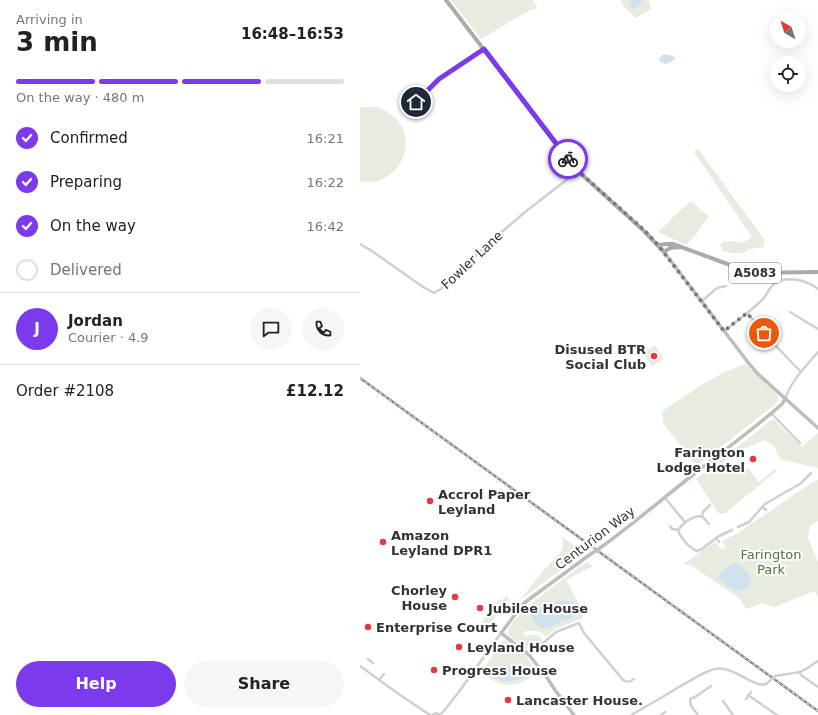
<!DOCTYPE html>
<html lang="en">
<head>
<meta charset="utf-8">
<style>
  body { margin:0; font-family:"DejaVu Sans",sans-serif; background:#f6f6f6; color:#222; height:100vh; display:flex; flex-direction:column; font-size:15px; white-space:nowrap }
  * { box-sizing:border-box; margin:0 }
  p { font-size:13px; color:#767676 }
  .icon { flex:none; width:22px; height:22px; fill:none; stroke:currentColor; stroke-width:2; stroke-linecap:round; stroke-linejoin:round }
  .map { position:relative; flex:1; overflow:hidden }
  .drawer { display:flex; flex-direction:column; background:#fff; width:360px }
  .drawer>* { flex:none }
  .needle { width:26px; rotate:321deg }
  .buttons { position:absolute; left:410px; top:12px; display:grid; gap:8px }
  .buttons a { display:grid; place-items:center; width:36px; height:36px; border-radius:50%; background:#fff; box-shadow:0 4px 16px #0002; font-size:20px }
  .pin { position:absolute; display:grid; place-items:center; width:34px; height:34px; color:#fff; margin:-17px; border:2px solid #fff; border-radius:50%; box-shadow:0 1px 4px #0007 }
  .courier { position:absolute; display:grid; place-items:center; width:40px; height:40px; margin:-20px; border:3px solid #7c3aed; border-radius:50%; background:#fff; color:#222; box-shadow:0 1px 5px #0007 }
  .overview em { font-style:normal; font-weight:700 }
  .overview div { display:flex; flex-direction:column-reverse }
  .overview { display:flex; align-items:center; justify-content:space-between; height:68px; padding:0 16px }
  h1 { font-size:26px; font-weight:700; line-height:30px }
  .bar { display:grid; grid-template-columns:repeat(4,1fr); gap:6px 4px; align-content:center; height:48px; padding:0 16px }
  .bar i { height:5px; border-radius:3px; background:#e0e0e0 }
  .bar .current { background:#7c3aed }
  .bar p { grid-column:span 4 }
  .line { display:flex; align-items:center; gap:10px; padding:0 16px; border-top:1px solid #e0e0e0 }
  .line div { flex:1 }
  .round { display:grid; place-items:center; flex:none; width:42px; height:42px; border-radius:21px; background:#f6f6f6 }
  ol { padding:0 16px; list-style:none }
  li { display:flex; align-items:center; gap:12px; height:44px }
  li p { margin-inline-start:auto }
  li .icon { padding:4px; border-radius:50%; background:#7c3aed; color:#fff; stroke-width:4 }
  li:last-child { color:#767676 }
  li i { width:22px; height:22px; border:2px solid #e0e0e0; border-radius:50% }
  .button { display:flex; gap:8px; margin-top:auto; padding:8px 16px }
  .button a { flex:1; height:46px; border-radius:24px; background:#7c3aed; color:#fff; font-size:16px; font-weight:700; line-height:46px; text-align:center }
  .button a+a { background:#f6f6f6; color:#222 }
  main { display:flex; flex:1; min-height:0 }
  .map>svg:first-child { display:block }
  .green { fill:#e6ecdf }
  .water { fill:#cfe2ee }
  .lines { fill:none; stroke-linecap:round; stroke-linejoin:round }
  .street { stroke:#d0d0d0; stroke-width:2.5 }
  .secondary { stroke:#bdbdbd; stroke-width:3.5 }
  .primary { stroke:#ababab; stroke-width:4 }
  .rail-casing { stroke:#888; stroke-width:2.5 }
  .rail { stroke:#fff; stroke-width:1; stroke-dasharray:3; stroke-linecap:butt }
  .street-bridge { stroke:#d0d0d0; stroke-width:2.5 }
  .secondary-bridge { stroke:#bdbdbd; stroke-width:3.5 }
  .done { stroke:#7a7a7a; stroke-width:4; stroke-dasharray:0 7.2 }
  .route { stroke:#7c3aed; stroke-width:5 }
  .poi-dot { fill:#e63946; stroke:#fff; stroke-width:1.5 }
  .labels { text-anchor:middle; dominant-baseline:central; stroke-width:4; stroke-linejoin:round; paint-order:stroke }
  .shield { fill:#fff; stroke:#707070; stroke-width:1 }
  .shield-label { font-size:12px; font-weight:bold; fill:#333 }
  .street-label { font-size:13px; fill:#333; stroke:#fff }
  .poi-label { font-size:13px; font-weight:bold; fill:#333; stroke:#fff; text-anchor:start }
  .park-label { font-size:13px; fill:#56703f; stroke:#fff }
</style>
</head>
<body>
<main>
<section class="drawer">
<div class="overview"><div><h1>3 min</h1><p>Arriving in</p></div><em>16:48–16:53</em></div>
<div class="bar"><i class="current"></i><i class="current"></i><i class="current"></i><i></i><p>On the way · 480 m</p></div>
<ol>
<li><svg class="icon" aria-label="check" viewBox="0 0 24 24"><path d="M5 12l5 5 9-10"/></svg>Confirmed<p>16:21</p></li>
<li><svg class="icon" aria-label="check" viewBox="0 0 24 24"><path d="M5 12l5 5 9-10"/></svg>Preparing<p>16:22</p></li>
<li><svg class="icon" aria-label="check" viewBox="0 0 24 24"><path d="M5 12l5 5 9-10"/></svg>On the way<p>16:42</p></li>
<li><i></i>Delivered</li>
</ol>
<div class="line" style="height:72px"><b class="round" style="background:#7c3aed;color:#fff">J</b><div><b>Jordan</b><p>Courier · 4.9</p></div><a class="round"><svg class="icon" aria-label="chat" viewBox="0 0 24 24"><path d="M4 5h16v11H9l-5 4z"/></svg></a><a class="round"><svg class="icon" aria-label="phone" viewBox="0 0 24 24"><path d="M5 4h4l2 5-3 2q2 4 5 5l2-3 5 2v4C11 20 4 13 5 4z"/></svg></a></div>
<div class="line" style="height:52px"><div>Order #2108</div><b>£12.12</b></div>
<div class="button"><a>Help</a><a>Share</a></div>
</section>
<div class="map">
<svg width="458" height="715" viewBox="0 0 458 715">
  <rect width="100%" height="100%" fill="#fff"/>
  <g class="green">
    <polygon points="91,0 173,0 177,8 170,10 121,39"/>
    <polygon points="261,0 289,0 291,9 276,18 263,6"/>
    <path d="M4 107C8 107 13 107 16 107 23 109 28 112 33 116 62 141 37 189 0 181V108Z"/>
    <polygon points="338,149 404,239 404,247 389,249 384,253 372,253 363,251 360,245 365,241 373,241 383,243 392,237 334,152"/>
    <path d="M331 201 349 217C343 223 339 231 334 237 331 240 329 241 327 245L297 232 305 226 312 218Z"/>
    <polygon points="295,345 304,359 292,367 283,353"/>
    <polygon points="385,364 415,392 417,395 418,401 413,406 338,465 335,465 303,423 302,413 304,410 348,381 365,372"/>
    <polygon points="413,419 442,447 458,433 458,468 420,459 414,446 405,440 386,448 381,448 361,464 369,473 381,463 386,469 389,469 399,482 415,469 418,470 364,514 358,513 336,479"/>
    <polygon points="456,480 458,480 458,521 450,526 448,537 458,563 458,598 455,591 414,607 402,603 387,609 379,598 332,566 323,564 355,542 362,550 366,547 362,541 376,534"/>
    <polygon points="201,536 224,553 160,600 183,571 199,554 203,548 203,541"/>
    <path d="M227 562 233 566 206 580 224 613 223 618 195 629 186 637 180 631H165L163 633 166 636C172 635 180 633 182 641L171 649H166L152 638 148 634C148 615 211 574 227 562Z"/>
    <polygon points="146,596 149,598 138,613 136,613 132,610 132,608 138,600 144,599"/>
    <polygon points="129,611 136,615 126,630 124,631 119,627"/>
    <path d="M145 640 165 655 177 671C167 683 149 689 134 681 129 679 125 675 121 672L142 641Z"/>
  </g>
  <g class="water">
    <polygon points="270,0 282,0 282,2 276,8 272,9"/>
    <path d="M304 54 313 56 315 58 314 60C309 64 304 66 299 60L301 56Z"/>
    <path d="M376 562C381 566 389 572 391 579 393 585 385 591 379 591 375 592 371 588 368 586 364 583 361 581 358 577L362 571Z"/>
    <path d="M198 601H212C215 604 217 610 217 614L207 620 184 629C174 627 175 618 169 611L171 608H182Z"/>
    <path d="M140 665 150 667 158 665 167 676C156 682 142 684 132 676Z"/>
  </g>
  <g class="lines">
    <g class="street">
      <polyline points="56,102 79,79 124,49"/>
      <polyline points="0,244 12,251 63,287 74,293 81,289 130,242 165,212 218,171"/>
      <polyline points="342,301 357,288 366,286"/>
      <polyline points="430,312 458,329"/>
      <polyline points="387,313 413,343 441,372"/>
      <path d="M364 331C377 321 391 311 403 299 407 295 409 288 414 284 427 275 447 280 458 289"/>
      <path d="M425 399C431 381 446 366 458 352"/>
      <polyline points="411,413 440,443"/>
      <polyline points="305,498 325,522"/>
      <polyline points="402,507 406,510"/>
      <polyline points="342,516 343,512 350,505"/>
      <path d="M349 524 342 516C331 516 324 522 318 530 320 537 329 548 337 551L342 549 359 536 372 530"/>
      <polyline points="310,526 312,529 318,530"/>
      <polyline points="378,527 389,522 405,504 422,494 440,484 451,473"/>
      <polyline points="356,538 359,542"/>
      <path d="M169 655 196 632 219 623 224 633 263 680C267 683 270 682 274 679"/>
      <polyline points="8,659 13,663"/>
      <polyline points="0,666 40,695 70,715"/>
      <polyline points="440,672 441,675 458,687"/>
      <polyline points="415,676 440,672 446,669 458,661"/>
      <polyline points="19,680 24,674"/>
      <polyline points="388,695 417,715"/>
      <polyline points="386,699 391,692"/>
      <polyline points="363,701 373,715"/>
      <polyline points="72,715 76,713 79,715"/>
      <polyline points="79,715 83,712 98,693 141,633"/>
      <path d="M271 715C287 706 303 697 319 687 329 682 338 675 349 671 353 669 359 668 364 669 376 670 396 688 406 684"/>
      <polyline points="301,715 305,712"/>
      <polyline points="338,715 331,706 330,699 335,697 351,686"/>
    </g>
    <g class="secondary">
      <polyline points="304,252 390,365 398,374 458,428"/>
      <path d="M240 548C272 525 302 499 334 474 363 451 394 429 422 404L425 399"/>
      <polyline points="214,715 195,690 186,676 169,655 141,633 164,603 228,556"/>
    </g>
    <g class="primary">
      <polyline points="86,0 209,161 218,171 284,231 304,252 310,248 321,247"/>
      <polyline points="298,245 306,244 313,244 392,273 458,272"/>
    </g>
    <defs>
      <polyline id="rail" points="0,378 458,711"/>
    </defs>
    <use href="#rail" class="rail-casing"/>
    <use href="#rail" class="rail"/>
    <polyline class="street-bridge" points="406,684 415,676"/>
    <polyline class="secondary-bridge" points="228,556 240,548"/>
  </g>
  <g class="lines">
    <polyline class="done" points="208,159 218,171 284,230 298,245 364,331 387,313 404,333"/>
    <polyline class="route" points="56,102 79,79 124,49 208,159"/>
  </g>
  <g class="poi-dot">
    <circle cx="294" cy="356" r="4"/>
    <circle cx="393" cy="459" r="4"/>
    <circle cx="70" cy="501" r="4"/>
    <circle cx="23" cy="542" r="4"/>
    <circle cx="95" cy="597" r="4"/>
    <circle cx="120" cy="608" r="4"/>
    <circle cx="8" cy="627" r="4"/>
    <circle cx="99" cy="647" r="4"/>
    <circle cx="74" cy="670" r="4"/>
    <circle cx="148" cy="700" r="4"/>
  </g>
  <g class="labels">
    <rect class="shield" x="369" y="263" width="52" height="20" rx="3"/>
    <g class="shield-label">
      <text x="395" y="273">A5083</text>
    </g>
    <g class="street-label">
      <text transform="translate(112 260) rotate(-43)">Fowler Lane</text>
      <text transform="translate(235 538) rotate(-37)">Centurion Way</text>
    </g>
    <g class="poi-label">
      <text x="286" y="349" text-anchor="end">Disused BTR<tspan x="286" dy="15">Social Club</tspan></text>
      <text x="385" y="452" text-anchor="end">Farington<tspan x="385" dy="15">Lodge Hotel</tspan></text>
      <text x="78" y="494">Accrol Paper<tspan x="78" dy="15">Leyland</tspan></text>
      <text x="31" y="535">Amazon<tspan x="31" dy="15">Leyland DPR1</tspan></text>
      <text x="87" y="590" text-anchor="end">Chorley<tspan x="87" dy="15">House</tspan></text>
      <text x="128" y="608">Jubilee House</text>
      <text x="16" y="627">Enterprise Court</text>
      <text x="107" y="647">Leyland House</text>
      <text x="82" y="670">Progress House</text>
      <text x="156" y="700">Lancaster House.</text>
    </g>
    <g class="park-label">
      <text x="411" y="554">Farington<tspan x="411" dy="15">Park</tspan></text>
    </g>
  </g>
</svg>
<div class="buttons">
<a><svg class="needle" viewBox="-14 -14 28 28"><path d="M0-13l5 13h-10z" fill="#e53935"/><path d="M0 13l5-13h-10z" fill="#767676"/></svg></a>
<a><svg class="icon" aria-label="locate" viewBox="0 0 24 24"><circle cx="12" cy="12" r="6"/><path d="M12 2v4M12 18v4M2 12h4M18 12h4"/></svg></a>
</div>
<div class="pin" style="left:404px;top:333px;background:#ea580c"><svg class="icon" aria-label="bag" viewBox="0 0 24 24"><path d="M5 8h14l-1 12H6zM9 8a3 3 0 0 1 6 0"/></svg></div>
<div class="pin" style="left:56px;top:102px;background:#1f2937"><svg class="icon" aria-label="home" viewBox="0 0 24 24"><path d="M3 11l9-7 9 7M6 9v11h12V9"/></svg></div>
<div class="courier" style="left:208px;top:159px"><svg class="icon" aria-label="bike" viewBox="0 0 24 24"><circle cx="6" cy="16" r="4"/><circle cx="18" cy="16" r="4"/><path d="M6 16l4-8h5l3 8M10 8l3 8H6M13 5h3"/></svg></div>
</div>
</main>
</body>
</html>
